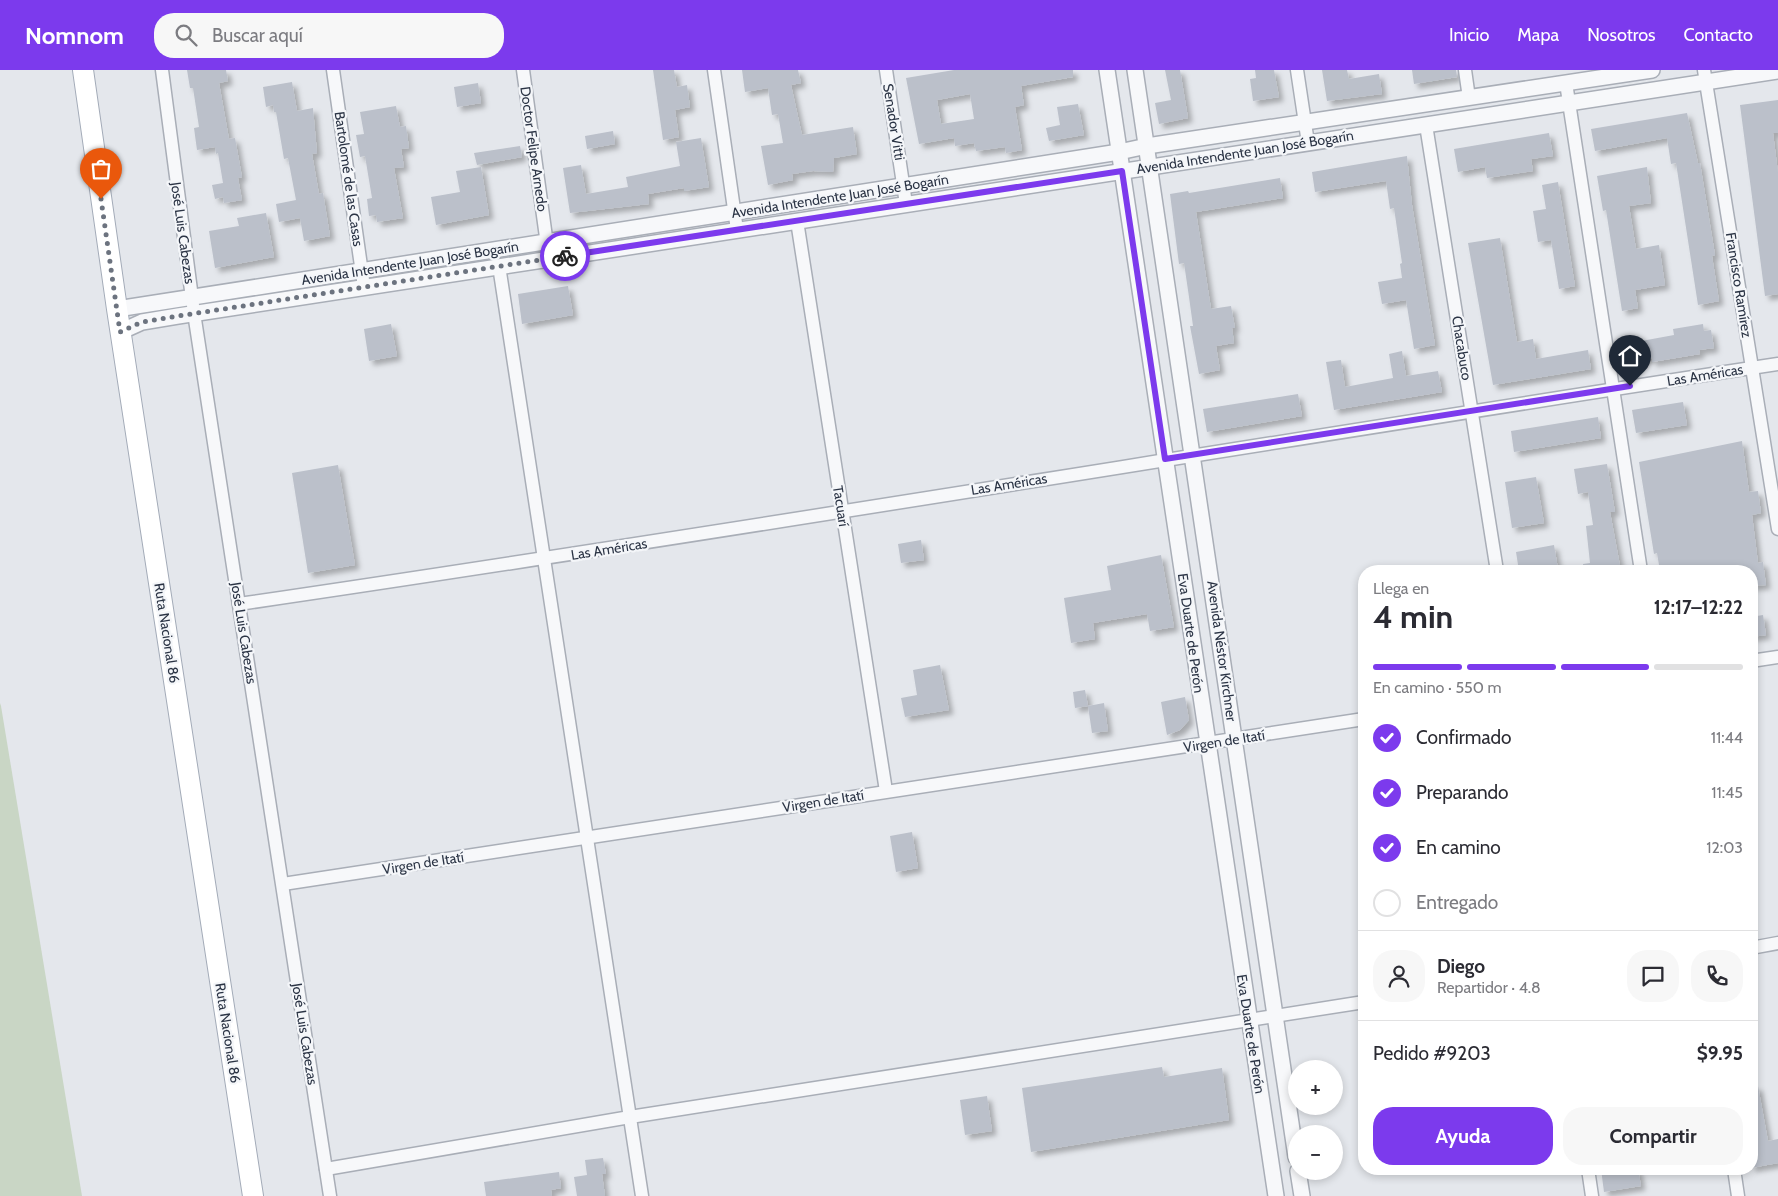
<!DOCTYPE html>
<html lang="es">
<head>
<meta charset="utf-8">
<style>
  body { margin:0; font-family:Cabin,sans-serif; background:#f7f7f7; color:#2b2b33; height:100vh; display:flex; flex-direction:column; font-size:19px; white-space:nowrap }
  * { box-sizing:border-box; margin:0 }
  p { font-size:16px; color:#7c7c81 }
  .icon { flex:none; width:28px; height:28px; fill:none; stroke:currentColor; stroke-width:2; stroke-linecap:round; stroke-linejoin:round }
  .map { position:relative; flex:1; overflow:hidden }
  .side { position:absolute; left:1358px; top:495px; width:400px; height:610px; display:flex; flex-direction:column; background:#fff; border-radius:20px; box-shadow:0 2px 8px #0003 }
  .side>* { flex:none }
  .tools { position:absolute; left:1288px; top:990px; display:grid; gap:10px }
  .tools a { display:grid; place-items:center; width:55px; height:55px; border-radius:50%; background:#fff; box-shadow:0 2px 8px #0003; font-size:25px }
  .pin { position:absolute; display:grid; place-items:center; width:42px; height:42px; color:#fff; margin:-51px -21px; border-radius:50% 50% 50% 0; rotate:-45deg; box-shadow:0 0 5px #0007 }
  .pin .icon { rotate:45deg }
  .courier { position:absolute; display:grid; place-items:center; width:50px; height:50px; margin:-25px; border:4px solid #7c3aed; border-radius:50%; background:#fff; color:#222; box-shadow:0 1px 6px #0007 }
  .summary em { font-style:normal; font-weight:700 }
  .summary div { display:flex; flex-direction:column-reverse }
  .summary { display:flex; align-items:center; justify-content:space-between; height:85px; padding:0 15px }
  h1 { font-size:32px; font-weight:700; line-height:38px }
  .bar { display:grid; grid-template-columns:repeat(4,1fr); gap:8px 5px; align-content:center; height:60px; padding:0 15px }
  .bar i { height:6px; border-radius:4px; background:#e1e1e2 }
  .bar .on { background:#7c3aed }
  .bar p { grid-column:span 4 }
  .line { display:flex; align-items:center; gap:12px; padding:0 15px; border-top:1px solid #e1e1e2 }
  .line div { flex:1 }
  .round { display:grid; place-items:center; flex:none; width:52px; height:52px; border-radius:20px; background:#f7f7f7 }
  ol { padding:0 15px; list-style:none }
  li { display:flex; align-items:center; gap:15px; height:55px }
  li p { margin-inline-start:auto }
  li .icon { padding:5px; border-radius:50%; background:#7c3aed; color:#fff; stroke-width:4 }
  li:last-child { color:#7c7c81 }
  li i { width:28px; height:28px; border:2px solid #e1e1e2; border-radius:50% }
  .cta { display:flex; gap:10px; margin-top:auto; padding:10px 15px }
  .cta a { flex:1; height:58px; border-radius:20px; background:#7c3aed; color:#fff; font-size:20px; font-weight:700; line-height:58px; text-align:center }
  .cta a+a { background:#f7f7f7; color:#2b2b33 }
  header { display:flex; align-items:center; gap:30px; box-sizing:border-box; height:70px; padding:0 25px; background:#7c3aed; color:#fff }
  header strong { font-size:24px }
  nav { display:flex; gap:28px; margin-inline-start:auto; font-size:18px }
  .search { width:350px; height:45px; background:#f7f7f7; display:flex; align-items:center; gap:12px; box-sizing:border-box; padding:0 18px; border-radius:20px; color:#7c7c81; font-size:19px }
  .map>svg:first-child { display:block }
  .green { fill:#c9d6c5 }
  .building { fill:#bbc0ca; fill-rule:evenodd; filter:url(#shadow) }
  .lines { fill:none; stroke-linecap:round; stroke-linejoin:round }
  .minor-casing { stroke:#a9aeb7; stroke-width:15 }
  .tertiary-casing { stroke:#a9aeb7; stroke-width:18 }
  .primary-casing { stroke:#a3abb8; stroke-width:22 }
  .minor { stroke:#f7f8fa; stroke-width:12 }
  .tertiary { stroke:#f7f8fa; stroke-width:15 }
  .primary { stroke:#fff; stroke-width:20 }
  .done { stroke:#6c737f; stroke-width:5; stroke-dasharray:0 9 }
  .route { stroke:#7c3aed; stroke-width:6 }
  .labels { text-anchor:middle; dominant-baseline:central; stroke-width:4.5; stroke-linejoin:round; paint-order:stroke }
  .street-label { font-size:14px; fill:#2b3445; stroke:#f4f6f9 }
</style>
</head>
<body>
<header>
<strong>Nomnom</strong>
<div class="search"><svg class="icon" aria-label="search" viewBox="0 0 24 24"><circle cx="10" cy="10" r="6"/><path d="M15 15l6 6"/></svg>Buscar aquí</div>
<nav><a>Inicio</a><a>Mapa</a><a>Nosotros</a><a>Contacto</a></nav>
</header>
<div class="map">
<svg width="1778" height="1126" viewBox="0 0 1778 1126">
  <defs>
    <filter id="shadow"><feDropShadow dx="4.5" dy="4.5" stdDeviation="2.5" flood-color="#0004"/></filter>
  </defs>
  <rect width="100%" height="100%" fill="#e4e7ec"/>
  <polygon class="green" points="0,633 1,636 82,1126 0,1126"/>
  <g class="building">
    <polygon points="187,0 226,0 228,11 219,13 229,69 235,68 242,107 238,108 242,130 224,133 223,127 215,129 212,115 223,113 218,83 216,84 215,77 197,80 194,58 199,57 193,18 190,18"/>
    <polygon points="653,0 674,0 677,17 687,15 690,37 675,40 679,67 663,70"/>
    <polygon points="742,0 798,0 801,13 791,15 802,65 853,57 857,84 834,88 833,102 813,101 792,104 793,110 768,115 761,76 783,73 778,44 772,45 768,18 745,22"/>
    <path d="M954 0H1073V7L1021 16 1024 35 1015 37 1022 80 1006 83 1005 77 976 81 974 73 955 76 954 68 919 74 906 8ZM970 24 974 49 941 54 937 30Z"/>
    <polygon points="1165,0 1180,0 1188,48 1159,54 1155,33 1171,30"/>
    <polygon points="1255,0 1274,0 1279,27 1253,31 1250,9 1256,8"/>
    <polygon points="1322,0 1347,0 1349,9 1379,4 1382,24 1327,31"/>
    <polygon points="1412,0 1456,0 1457,7 1414,14"/>
    <polygon points="292,12 297,41 313,38 317,83 312,84 319,124 323,123 330,166 304,171 300,148 279,152 276,134 296,130 288,88 284,89 276,42 274,42 273,35 266,37 263,17"/>
    <polygon points="478,13 481,33 457,37 454,17"/>
    <polygon points="1778,30 1778,63 1773,63 1778,103 1778,224 1765,226 1740,35"/>
    <polygon points="1078,34 1084,65 1049,71 1046,58 1060,55 1057,37"/>
    <polygon points="396,36 400,57 406,56 409,78 401,79 404,97 394,98 403,148 377,152 376,145 369,146 367,129 372,128 365,86 360,87 356,65 364,64 360,42"/>
    <polygon points="1687,43 1698,93 1700,93 1715,185 1712,186 1719,231 1698,235 1676,93 1671,94 1667,68 1595,81 1591,59"/>
    <polygon points="613,61 615,74 587,79 585,66"/>
    <polygon points="1549,63 1553,86 1531,89 1533,101 1487,108 1485,97 1458,102 1454,79"/>
    <polygon points="701,68 709,117 684,121 684,118 648,124 649,134 570,143 563,98 581,95 586,124 628,117 626,107 680,96 676,72"/>
    <polygon points="520,76 522,87 477,95 474,83"/>
    <polygon points="1407,86 1412,135 1435,275 1414,279 1406,230 1382,234 1378,212 1402,208 1400,194 1402,193 1394,138 1390,139 1386,111 1315,122 1312,102"/>
    <polygon points="481,97 489,145 436,155 431,127 460,122 456,101"/>
    <polygon points="1647,97 1651,133 1629,136 1636,179 1659,175 1665,215 1635,220 1638,238 1622,241 1606,140 1603,141 1597,106"/>
    <polygon points="1280,108 1283,128 1196,142 1211,239 1231,236 1235,258 1232,258 1234,273 1216,276 1220,300 1199,304 1190,256 1193,256 1189,227 1184,193 1179,194 1170,124 1188,121 1189,123"/>
    <polygon points="1558,112 1575,216 1559,219 1551,170 1538,172 1533,141 1546,139 1542,115"/>
    <polygon points="266,143 274,187 215,198 209,161 239,156 237,148"/>
    <polygon points="1500,168 1517,272 1533,269 1536,289 1588,280 1591,299 1493,315 1468,173"/>
    <polygon points="568,216 573,245 522,254 518,224"/>
    <polygon points="391,254 397,286 369,291 364,259"/>
    <polygon points="1703,254 1704,261 1711,260 1714,278 1699,280 1700,284 1652,292 1652,288 1639,290 1636,272 1674,265 1673,259"/>
    <polygon points="1402,281 1406,306 1438,301 1442,322 1334,340 1326,292 1341,290 1345,317 1393,308 1389,284"/>
    <polygon points="1298,324 1302,346 1207,362 1203,339"/>
    <polygon points="1683,332 1687,355 1636,363 1632,340"/>
    <polygon points="1598,347 1601,368 1514,382 1511,361"/>
    <polygon points="1742,371 1749,422 1758,421 1761,443 1752,445 1758,493 1763,492 1766,515 1751,516 1751,501 1660,501 1657,483 1654,484 1639,392"/>
    <polygon points="1607,394 1615,442 1610,442 1621,501 1584,501 1583,494 1590,493 1586,456 1593,455 1588,422 1578,424 1574,399"/>
    <polygon points="338,395 355,495 308,503 292,403"/>
    <polygon points="1536,407 1544,453 1512,458 1505,412"/>
    <polygon points="921,470 924,490 901,493 898,474"/>
    <polygon points="1554,475 1558,499 1519,501 1516,482"/>
    <polygon points="1161,485 1174,557 1150,561 1147,544 1093,553 1095,569 1071,573 1064,528 1111,520 1107,496"/>
    <polygon points="1763,545 1766,565 1751,567 1751,547"/>
    <polygon points="940,595 949,640 905,647 901,628 917,625 913,600"/>
    <polygon points="1085,620 1088,636 1075,638 1073,622"/>
    <polygon points="1185,627 1189,650 1180,660 1167,665 1161,632"/>
    <polygon points="1104,633 1108,661 1092,663 1088,636"/>
    <polygon points="912,762 918,798 896,802 890,766"/>
    <polygon points="1162,997 1164,1007 1222,998 1229,1050 1031,1082 1022,1018"/>
    <polygon points="1758,1016 1768,1071 1778,1069 1778,1093 1751,1098 1751,1017"/>
    <polygon points="987,1026 992,1061 965,1065 960,1030"/>
    <polygon points="603,1088 606,1104 602,1104 605,1126 577,1126 574,1107 587,1105 585,1090"/>
    <polygon points="1601,1099 1638,1099 1641,1116 1604,1122"/>
    <polygon points="559,1102 561,1118 551,1120 552,1126 486,1126 484,1112"/>
  </g>
  <g class="lines">
    <defs>
      <g id="minor">
        <polyline points="162,0 194,243 330,1126"/>
        <polyline points="333,0 364,217"/>
        <polyline points="523,0 549,189"/>
        <polyline points="714,0 737,160"/>
        <polyline points="886,0 906,134"/>
        <polyline points="1297,0 1308,73"/>
        <polyline points="1465,0 1469,28"/>
        <polyline points="1704,0 1778,459"/>
        <polyline points="1566,13 1641,501"/>
        <polyline points="1426,55 1497,501"/>
        <polyline points="797,151 886,721"/>
        <polyline points="499,196 642,1126"/>
        <path d="M239 534C753 459 1265 372 1778 294"/>
        <polyline points="1751,591 1778,587"/>
        <polyline points="283,814 1364,649"/>
        <polyline points="1751,878 1778,873"/>
        <polyline points="326,1099 630,1047 1364,932"/>
        <polyline points="1588,1099 1592,1126"/>
        <polyline points="1734,1099 1738,1126"/>
      </g>
      <g id="tertiary">
        <polyline points="1107,0 1276,1126"/>
        <polyline points="1135,0 1296,1087"/>
        <polyline points="117,239 1119,82 1147,76 1652,0"/>
        <polyline points="120,262 142,252 178,246 1778,1"/>
        <polyline points="1298,1101 1302,1126"/>
      </g>
      <polyline id="primary" points="83,0 117,239 253,1126"/>
    </defs>
    <use href="#minor" class="minor-casing"/>
    <use href="#tertiary" class="tertiary-casing"/>
    <use href="#primary" class="primary-casing"/>
    <use href="#minor" class="minor"/>
    <use href="#tertiary" class="tertiary"/>
    <use href="#primary" class="primary"/>
  </g>
  <g class="lines">
    <polyline class="done" points="101,129 120,262 142,252 178,246 565,186"/>
    <polyline class="route" points="565,186 1122,101 1165,389 1630,316"/>
  </g>
  <g class="labels">
    <g class="street-label">
      <text transform="translate(894 52) rotate(81)">Senador Vitti</text>
      <text transform="translate(534 79) rotate(82)">Doctor Felipe Arnedo</text>
      <text transform="translate(1245 82) rotate(-9)">Avenida Intendente Juan José Bogarín</text>
      <text transform="translate(349 109) rotate(82)">Bartolomé de las Casas</text>
      <text transform="translate(840 126) rotate(-9)">Avenida Intendente Juan José Bogarín</text>
      <text transform="translate(183 163) rotate(82)">José Luis Cabezas</text>
      <text transform="translate(410 193) rotate(-9)">Avenida Intendente Juan José Bogarín</text>
      <text transform="translate(1739 215) rotate(81)">Francisco Ramírez</text>
      <text transform="translate(1462 278) rotate(81)">Chacabuco</text>
      <text transform="translate(1705 305) rotate(-9)">Las Américas</text>
      <text transform="translate(1009 414) rotate(-9)">Las Américas</text>
      <text transform="translate(841 436) rotate(81)">Tacuarí</text>
      <text transform="translate(609 479) rotate(-9)">Las Américas</text>
      <text transform="translate(167 563) rotate(81)">Ruta Nacional 86</text>
      <text transform="translate(244 563) rotate(81)">José Luis Cabezas</text>
      <text transform="translate(1191 563) rotate(82)">Eva Duarte de Perón</text>
      <text transform="translate(1222 581) rotate(82)">Avenida Néstor Kirchner</text>
      <text transform="translate(1224 671) rotate(-9)">Virgen de Itatí</text>
      <text transform="translate(823 731) rotate(-9)">Virgen de Itatí</text>
      <text transform="translate(423 793) rotate(-9)">Virgen de Itatí</text>
      <text transform="translate(228 963) rotate(81)">Ruta Nacional 86</text>
      <text transform="translate(305 964) rotate(81)">José Luis Cabezas</text>
      <text transform="translate(1251 964) rotate(81)">Eva Duarte de Perón</text>
    </g>
  </g>
</svg>
<div class="tools">
<a>+</a>
<a>−</a>
</div>
<div class="pin" style="left:101px;top:129px;background:#ea580c"><svg class="icon" aria-label="bag" viewBox="0 0 24 24"><path d="M5 8h14l-1 12H6zM9 8a3 3 0 0 1 6 0"/></svg></div>
<div class="pin" style="left:1630px;top:316px;background:#1f2937"><svg class="icon" aria-label="home" viewBox="0 0 24 24"><path d="M3 11l9-7 9 7M6 9v11h12V9"/></svg></div>
<div class="courier" style="left:565px;top:186px"><svg class="icon" aria-label="bike" viewBox="0 0 24 24"><circle cx="6" cy="16" r="4"/><circle cx="18" cy="16" r="4"/><path d="M6 16l4-8h5l3 8M10 8l3 8H6M13 5h3"/></svg></div>
<section class="side">
<div class="summary"><div><h1>4 min</h1><p>Llega en</p></div><em>12:17–12:22</em></div>
<div class="bar"><i class="on"></i><i class="on"></i><i class="on"></i><i></i><p>En camino · 550 m</p></div>
<ol>
<li><svg class="icon" aria-label="check" viewBox="0 0 24 24"><path d="M5 12l5 5 9-10"/></svg>Confirmado<p>11:44</p></li>
<li><svg class="icon" aria-label="check" viewBox="0 0 24 24"><path d="M5 12l5 5 9-10"/></svg>Preparando<p>11:45</p></li>
<li><svg class="icon" aria-label="check" viewBox="0 0 24 24"><path d="M5 12l5 5 9-10"/></svg>En camino<p>12:03</p></li>
<li><i></i>Entregado</li>
</ol>
<div class="line" style="height:90px"><a class="round"><svg class="icon" aria-label="person" viewBox="0 0 24 24"><circle cx="12" cy="8" r="4"/><path d="M4 21q1-7 8-7t8 7"/></svg></a><div><b>Diego</b><p>Repartidor · 4.8</p></div><a class="round"><svg class="icon" aria-label="chat" viewBox="0 0 24 24"><path d="M4 5h16v11H9l-5 4z"/></svg></a><a class="round"><svg class="icon" aria-label="phone" viewBox="0 0 24 24"><path d="M5 4h4l2 5-3 2q2 4 5 5l2-3 5 2v4C11 20 4 13 5 4z"/></svg></a></div>
<div class="line" style="height:65px"><div>Pedido #9203</div><b>$9.95</b></div>
<div class="cta"><a>Ayuda</a><a>Compartir</a></div>
</section>
</div>
</body>
</html>
